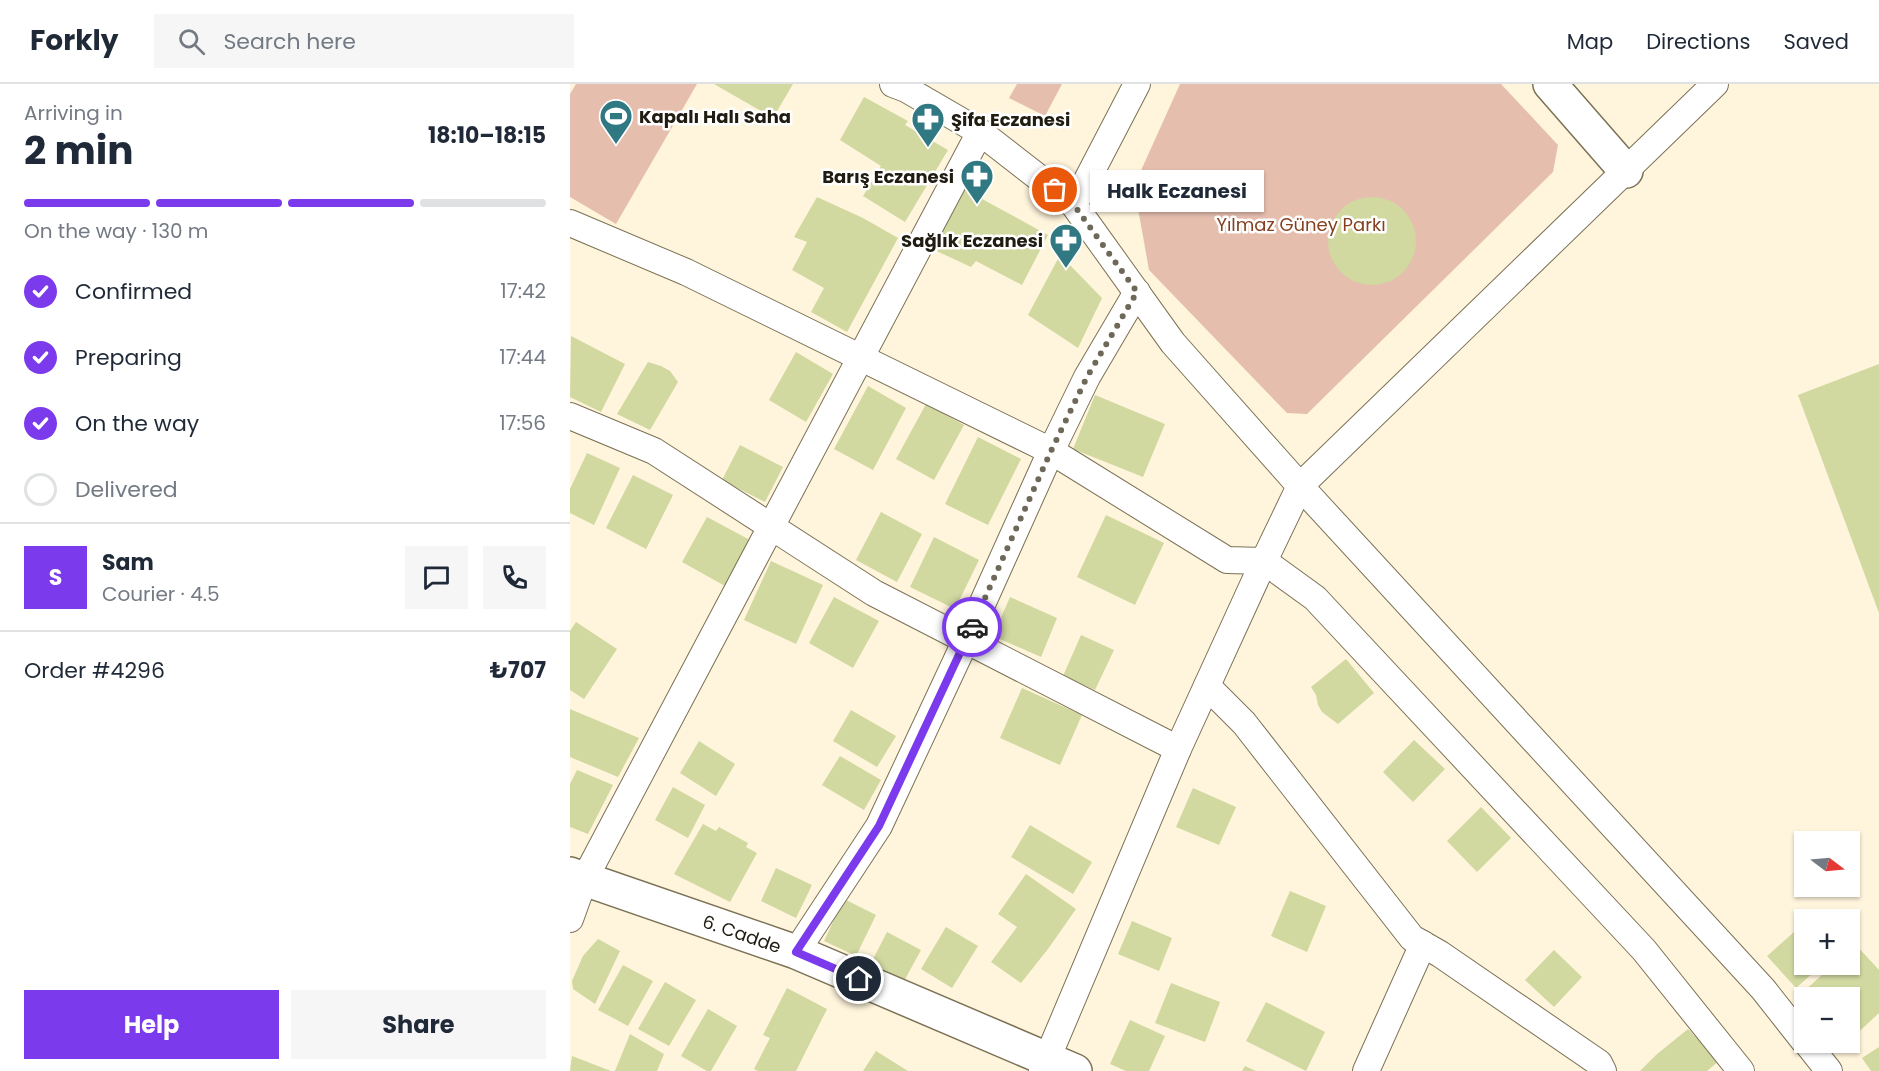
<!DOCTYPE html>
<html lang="en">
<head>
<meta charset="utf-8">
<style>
  body { margin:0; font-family:Poppins,sans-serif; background:#f6f6f7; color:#1f2937; height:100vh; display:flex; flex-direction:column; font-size:22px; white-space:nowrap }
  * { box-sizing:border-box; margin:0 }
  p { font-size:20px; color:#747a83 }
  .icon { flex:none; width:33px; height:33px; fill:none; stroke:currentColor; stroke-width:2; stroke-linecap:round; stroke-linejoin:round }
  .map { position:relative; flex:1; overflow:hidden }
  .details { display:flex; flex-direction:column; background:#fff; width:570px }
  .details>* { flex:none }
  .needle { width:39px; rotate:106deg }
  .controls { position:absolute; left:1224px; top:747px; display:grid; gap:12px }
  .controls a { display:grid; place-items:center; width:66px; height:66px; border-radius:0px; background:#fff; box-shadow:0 2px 4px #0004; font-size:30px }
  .pin { position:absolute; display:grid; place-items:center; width:51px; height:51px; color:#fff; margin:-26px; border:3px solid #fff; border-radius:50%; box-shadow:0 2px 6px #0007 }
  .courier { position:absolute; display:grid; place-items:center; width:60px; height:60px; margin:-30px; border:4px solid #7c3aed; border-radius:50%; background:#fff; color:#222; box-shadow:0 2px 8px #0007 }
  .bubble { position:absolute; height:42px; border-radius:0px; background:#fff; box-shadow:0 2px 4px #0004; font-size:20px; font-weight:700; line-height:42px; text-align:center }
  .summary em { font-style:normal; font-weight:700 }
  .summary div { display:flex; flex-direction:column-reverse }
  .summary { display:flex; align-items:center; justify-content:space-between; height:102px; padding:0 24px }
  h1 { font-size:39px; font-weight:700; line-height:45px }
  .bar { display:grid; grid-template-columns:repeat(4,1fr); gap:9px 6px; align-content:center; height:72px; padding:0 24px }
  .bar i { height:8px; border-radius:4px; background:#e0e1e3 }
  .bar .current { background:#7c3aed }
  .bar p { grid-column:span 4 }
  .line { display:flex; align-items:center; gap:15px; padding:0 24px; border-top:2px solid #e0e1e3 }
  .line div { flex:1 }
  .round { display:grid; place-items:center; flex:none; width:63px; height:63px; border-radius:0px; background:#f6f6f7 }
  ol { padding:0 24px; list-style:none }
  li { display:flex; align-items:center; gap:18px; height:66px }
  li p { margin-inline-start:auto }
  li .icon { padding:6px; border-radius:50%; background:#7c3aed; color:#fff; stroke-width:4 }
  li:last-child { color:#747a83 }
  li i { width:33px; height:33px; border:3px solid #e0e1e3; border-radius:50% }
  .cta { display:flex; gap:12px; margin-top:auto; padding:12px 24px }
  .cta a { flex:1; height:69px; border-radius:0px; background:#7c3aed; color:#fff; font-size:24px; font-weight:700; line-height:69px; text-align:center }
  .cta a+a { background:#f6f6f7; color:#1f2937 }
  header { display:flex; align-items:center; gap:36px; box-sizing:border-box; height:84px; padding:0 30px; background:#fff; border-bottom:2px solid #e0e1e3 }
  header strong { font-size:28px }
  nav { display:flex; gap:33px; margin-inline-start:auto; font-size:21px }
  .search { width:420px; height:54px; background:#f6f6f7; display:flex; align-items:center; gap:15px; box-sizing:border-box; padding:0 21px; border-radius:0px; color:#747a83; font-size:22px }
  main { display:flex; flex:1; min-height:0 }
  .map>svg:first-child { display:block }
  .green { fill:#e5bead }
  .building { fill:#d1d8a0 }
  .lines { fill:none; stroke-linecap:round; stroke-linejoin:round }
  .street-casing { stroke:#7b7155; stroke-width:28 }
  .secondary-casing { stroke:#7b7155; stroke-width:36 }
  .street { stroke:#fff; stroke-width:26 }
  .secondary { stroke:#fff; stroke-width:33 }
  .done { stroke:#6e6858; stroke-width:6; stroke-dasharray:0 10.8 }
  .route { stroke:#7c3aed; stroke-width:8 }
  .labels { text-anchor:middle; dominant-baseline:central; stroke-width:5; stroke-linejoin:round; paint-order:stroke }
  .poi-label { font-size:18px; font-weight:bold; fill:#201c11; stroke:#fff; text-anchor:start }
  .park-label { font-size:18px; fill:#84401f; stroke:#fff }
  .street-label { font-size:18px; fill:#201c11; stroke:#fff }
</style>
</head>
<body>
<header>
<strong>Forkly</strong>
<div class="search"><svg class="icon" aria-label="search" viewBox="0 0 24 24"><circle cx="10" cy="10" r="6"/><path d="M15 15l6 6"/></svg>Search here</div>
<nav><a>Map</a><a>Directions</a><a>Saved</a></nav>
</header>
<main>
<section class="details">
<div class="summary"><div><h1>2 min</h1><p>Arriving in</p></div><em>18:10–18:15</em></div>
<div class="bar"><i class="current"></i><i class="current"></i><i class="current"></i><i></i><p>On the way · 130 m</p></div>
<ol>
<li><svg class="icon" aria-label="check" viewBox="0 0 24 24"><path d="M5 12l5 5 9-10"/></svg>Confirmed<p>17:42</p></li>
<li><svg class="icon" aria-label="check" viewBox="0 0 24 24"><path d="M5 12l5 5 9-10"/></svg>Preparing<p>17:44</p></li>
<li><svg class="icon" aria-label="check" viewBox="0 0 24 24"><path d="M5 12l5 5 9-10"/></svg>On the way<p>17:56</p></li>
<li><i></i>Delivered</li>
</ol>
<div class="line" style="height:108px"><b class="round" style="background:#7c3aed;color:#fff">S</b><div><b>Sam</b><p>Courier · 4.5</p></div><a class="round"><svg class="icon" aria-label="chat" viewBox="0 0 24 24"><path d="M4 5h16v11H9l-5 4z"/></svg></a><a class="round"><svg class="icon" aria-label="phone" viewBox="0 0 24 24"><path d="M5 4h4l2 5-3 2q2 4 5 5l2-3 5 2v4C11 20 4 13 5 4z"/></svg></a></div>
<div class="line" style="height:78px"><div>Order #4296</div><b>₺707</b></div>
<div class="cta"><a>Help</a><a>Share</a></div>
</section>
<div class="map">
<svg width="1309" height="987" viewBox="0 0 1309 987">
  <rect width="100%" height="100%" fill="#fff5dc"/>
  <g class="green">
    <polygon points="6,0 127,0 46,140 0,113 0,10"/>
    <polygon points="447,0 492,0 475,32 439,14"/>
    <polygon points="610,0 931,0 988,61 983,88 737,330 717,329 579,186 564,102"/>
  </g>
  <g class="building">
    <polygon points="144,0 223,0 203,34"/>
    <polygon points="294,13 338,37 335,41 378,66 335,138 293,112 311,82 270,56"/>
    <polygon points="392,104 478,151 452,201 406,177 401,183 360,164"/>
    <polygon points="247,113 293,134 328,154 277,248 241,228 254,204 222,186 237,158 224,153"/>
    <circle cx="802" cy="157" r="44"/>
    <polygon points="490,171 532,214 508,264 458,231"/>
    <polygon points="1,252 55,280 31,328 0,313"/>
    <polygon points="226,268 263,290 236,338 199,316"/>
    <polygon points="78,278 91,282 100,287 108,298 80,346 47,330"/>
    <polygon points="1309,280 1309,529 1228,311"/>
    <polygon points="298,302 336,324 303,386 264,365"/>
    <polygon points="525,311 595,340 573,393 503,365"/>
    <polygon points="356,320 394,341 364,396 326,375"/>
    <polygon points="408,353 451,375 418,441 375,420"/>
    <polygon points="170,361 213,383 195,418 152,396"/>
    <polygon points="17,369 50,384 24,441 0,429 0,405"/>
    <polygon points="63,391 103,411 76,465 36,444"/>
    <polygon points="311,428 352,450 327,498 286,476"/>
    <polygon points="536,431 594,459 565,521 507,493"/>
    <polygon points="137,433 180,456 155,502 112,478"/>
    <polygon points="364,453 409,476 385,525 340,503"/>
    <polygon points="201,477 253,501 226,560 174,536"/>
    <polygon points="264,513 309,537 283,584 239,559"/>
    <polygon points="440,513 487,534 471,573 423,552"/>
    <polygon points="6,538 47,565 14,615 0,606 0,547"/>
    <polygon points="511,551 544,566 525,606 493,592"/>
    <polygon points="776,575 804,609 768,640 752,628 748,621 746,611 741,603"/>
    <polygon points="452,604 512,631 490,681 430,654"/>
    <polygon points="0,625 69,654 48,693 0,673"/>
    <polygon points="281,626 326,652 307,683 263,657"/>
    <polygon points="844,656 875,685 843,718 813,688"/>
    <polygon points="129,657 165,680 146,712 110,689"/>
    <polygon points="270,672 311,696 294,726 252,701"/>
    <polygon points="7,686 43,701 18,750 0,743 0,700"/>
    <polygon points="103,703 135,721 118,754 85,736"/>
    <polygon points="623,704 666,723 649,761 606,743"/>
    <polygon points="911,723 941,754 907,788 877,757"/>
    <polygon points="133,740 146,747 149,743 178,759 176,763 187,769 160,818 104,790"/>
    <polygon points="460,741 522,778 503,810 441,773"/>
    <polygon points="206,784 242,801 226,834 191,817"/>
    <polygon points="456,790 506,825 478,865 451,899 421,878 447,843 428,830"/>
    <polygon points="720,807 756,822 737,868 701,852"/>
    <polygon points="274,815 306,831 286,872 254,857"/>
    <polygon points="562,837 602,854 589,887 548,870"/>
    <polygon points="1234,839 1234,880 1253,880 1226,904 1197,872"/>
    <polygon points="376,843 408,862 382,904 351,885"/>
    <polygon points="317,848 351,866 333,899 300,881"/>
    <polygon points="28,855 50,867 25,920 3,905 2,897 13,872"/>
    <polygon points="1286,861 1309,886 1309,929 1280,956 1280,914 1236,914 1232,909 1264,880 1280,880 1280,867"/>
    <polygon points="984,866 1012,893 984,923 955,896"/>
    <polygon points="53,881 83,897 58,942 28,926"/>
    <polygon points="95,898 126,916 99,962 68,945"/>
    <polygon points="601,899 650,918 635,958 585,939"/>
    <polygon points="217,904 257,925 226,987 188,987 184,985 200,954 193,951"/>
    <polygon points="696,918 755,948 736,987 676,957"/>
    <polygon points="138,925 167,942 141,987 137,987 111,972"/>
    <polygon points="560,936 595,952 579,987 556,987 540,980"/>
    <polygon points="1118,945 1149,977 1137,987 1070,987 1086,971"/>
    <polygon points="60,950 94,970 87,987 45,987"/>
    <polygon points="1309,963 1309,987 1301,987 1292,974"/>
    <polygon points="306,967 338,987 293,987"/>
    <polygon points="2,972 41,987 0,987"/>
    <polygon points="675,982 686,987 672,987"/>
  </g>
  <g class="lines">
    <defs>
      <g id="street">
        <polyline points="323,0 336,5 410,48 504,121 603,259 730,402 1193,905 1234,957"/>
        <polyline points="504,121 567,0"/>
        <polyline points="0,139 116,188 481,367 657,476 694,477 745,514 1074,866 1171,987"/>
        <polyline points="0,332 84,367 304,509 608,665"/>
        <polyline points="637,602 674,639 842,854 870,870 1029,979 1033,987"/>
        <polyline points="0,835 14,796 410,48"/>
        <polyline points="226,868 309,742 396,556 481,367 517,293 567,208"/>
        <polyline points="1236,958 1259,987"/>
        <polyline points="472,987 608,665 694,477 730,402 1145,0"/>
        <polyline points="796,987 853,860"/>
      </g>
      <g id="secondary">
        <polyline points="980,0 1056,87"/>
        <path id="s1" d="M0 790 226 868 505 987"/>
      </g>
    </defs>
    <use href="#street" class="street-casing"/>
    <use href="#secondary" class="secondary-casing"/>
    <use href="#street" class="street"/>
    <use href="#secondary" class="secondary"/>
  </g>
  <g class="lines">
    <polyline class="done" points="402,543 481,367 517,293 567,208 504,121 485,106"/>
    <polyline class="route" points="289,895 226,868 309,742 402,543"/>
  </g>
  <defs>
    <symbol id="stadium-pin" viewBox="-11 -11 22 30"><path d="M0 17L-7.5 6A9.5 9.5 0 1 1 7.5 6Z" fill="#317982" stroke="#fff"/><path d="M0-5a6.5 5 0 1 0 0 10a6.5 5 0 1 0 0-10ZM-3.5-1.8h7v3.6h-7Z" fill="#fff"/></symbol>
    <symbol id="pharmacy-pin" viewBox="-11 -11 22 30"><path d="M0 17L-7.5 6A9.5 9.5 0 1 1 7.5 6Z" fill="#317982" stroke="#fff"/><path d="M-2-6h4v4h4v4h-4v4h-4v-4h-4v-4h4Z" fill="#fff"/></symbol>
  </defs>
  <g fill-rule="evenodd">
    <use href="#stadium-pin" x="27" y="13" width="38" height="52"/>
    <use href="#pharmacy-pin" x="339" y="16" width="38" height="52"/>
    <use href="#pharmacy-pin" x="388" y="73" width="38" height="52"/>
    <use href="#pharmacy-pin" x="477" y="137" width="38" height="52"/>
  </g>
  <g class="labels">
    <g class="poi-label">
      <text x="69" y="32">Kapalı Halı Saha</text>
      <text x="381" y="35">Şifa Eczanesi</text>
      <text x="384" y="92" text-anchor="end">Barış Eczanesi</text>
      <text x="473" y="156" text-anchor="end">Sağlık Eczanesi</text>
    </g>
    <g class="park-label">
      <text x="731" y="140">Yılmaz Güney Parkı</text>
    </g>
    <g class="street-label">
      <text stroke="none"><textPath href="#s1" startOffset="182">6. Cadde</textPath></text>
    </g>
  </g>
</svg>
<div class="controls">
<a><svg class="needle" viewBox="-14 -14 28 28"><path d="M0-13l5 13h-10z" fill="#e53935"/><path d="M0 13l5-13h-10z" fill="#747a83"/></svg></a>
<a>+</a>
<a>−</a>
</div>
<div class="pin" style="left:485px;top:106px;background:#ea580c"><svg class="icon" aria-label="bag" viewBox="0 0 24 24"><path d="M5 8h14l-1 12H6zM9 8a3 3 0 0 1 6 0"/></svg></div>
<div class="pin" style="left:289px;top:895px;background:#1f2937"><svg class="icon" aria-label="home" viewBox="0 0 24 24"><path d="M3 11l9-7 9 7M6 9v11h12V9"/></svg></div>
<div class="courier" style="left:402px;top:543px"><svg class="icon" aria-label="car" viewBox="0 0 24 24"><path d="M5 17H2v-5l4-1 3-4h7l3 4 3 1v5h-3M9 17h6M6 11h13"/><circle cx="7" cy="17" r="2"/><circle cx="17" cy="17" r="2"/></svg></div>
<div class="bubble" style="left:520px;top:86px;width:174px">Halk Eczanesi</div>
</div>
</main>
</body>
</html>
